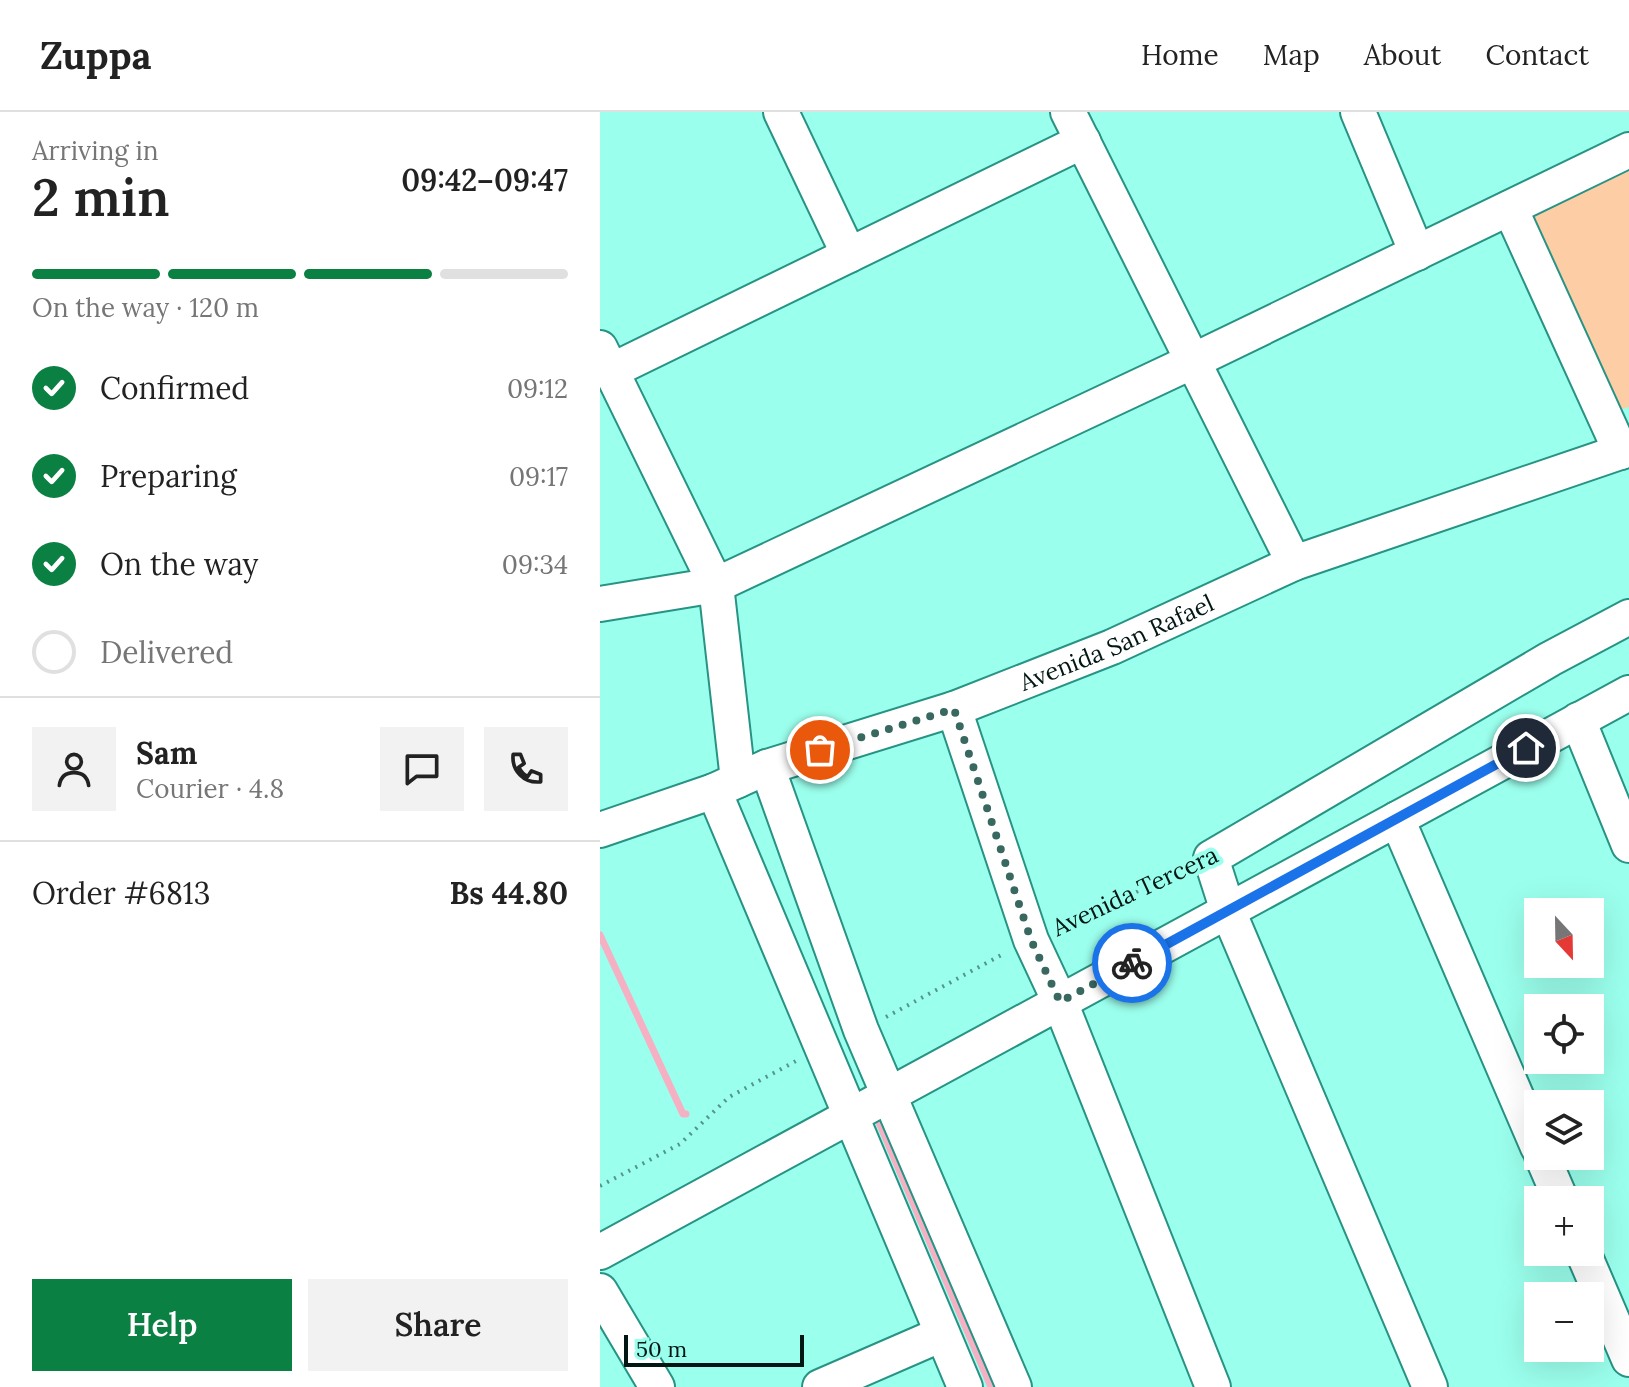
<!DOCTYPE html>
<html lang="en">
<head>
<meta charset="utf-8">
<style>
  body { margin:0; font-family:Lora,serif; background:#f2f2f2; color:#222; height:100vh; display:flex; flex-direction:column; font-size:30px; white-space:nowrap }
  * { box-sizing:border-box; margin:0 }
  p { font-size:26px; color:#767676 }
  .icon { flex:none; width:44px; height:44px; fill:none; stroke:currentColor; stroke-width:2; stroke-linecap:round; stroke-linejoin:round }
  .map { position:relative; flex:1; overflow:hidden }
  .details { display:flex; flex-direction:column; background:#fff; width:600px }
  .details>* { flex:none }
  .needle { width:52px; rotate:158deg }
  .tools { position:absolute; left:924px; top:786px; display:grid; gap:16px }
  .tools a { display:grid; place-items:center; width:80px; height:80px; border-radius:0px; background:#fff; box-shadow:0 8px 32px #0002; font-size:40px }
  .scale { position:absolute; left:24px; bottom:20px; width:180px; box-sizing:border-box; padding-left:8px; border:4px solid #021714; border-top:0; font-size:22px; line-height:28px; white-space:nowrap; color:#021714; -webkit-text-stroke:6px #9bffed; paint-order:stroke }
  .pin { position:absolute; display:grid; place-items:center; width:68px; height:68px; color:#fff; margin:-34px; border:4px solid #fff; border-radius:50%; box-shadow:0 2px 8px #0007 }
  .courier { position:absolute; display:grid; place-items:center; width:80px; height:80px; margin:-40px; border:6px solid #1a73e8; border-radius:50%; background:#fff; color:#222; box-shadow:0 2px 10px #0007 }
  .head em { font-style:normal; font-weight:600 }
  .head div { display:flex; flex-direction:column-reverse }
  .head { display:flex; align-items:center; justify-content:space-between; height:136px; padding:0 32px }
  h1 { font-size:52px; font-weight:600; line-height:60px }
  .bar { display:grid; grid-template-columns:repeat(4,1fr); gap:12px 8px; align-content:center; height:96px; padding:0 32px }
  .bar i { height:10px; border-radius:6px; background:#e0e0e0 }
  .bar .selected { background:#0b8043 }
  .bar p { grid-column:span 4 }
  .line { display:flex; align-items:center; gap:20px; padding:0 32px; border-top:2px solid #e0e0e0 }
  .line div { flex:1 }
  .round { display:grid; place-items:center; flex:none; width:84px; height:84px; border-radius:0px; background:#f2f2f2 }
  ol { padding:0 32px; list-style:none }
  li { display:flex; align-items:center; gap:24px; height:88px }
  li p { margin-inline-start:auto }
  li .icon { padding:8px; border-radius:50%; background:#0b8043; color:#fff; stroke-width:4 }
  li:last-child { color:#767676 }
  li i { width:44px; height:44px; border:4px solid #e0e0e0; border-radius:50% }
  .button { display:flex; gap:16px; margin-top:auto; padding:16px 32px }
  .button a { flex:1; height:92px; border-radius:0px; background:#0b8043; color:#fff; font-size:32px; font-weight:600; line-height:92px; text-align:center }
  .button a+a { background:#f2f2f2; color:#222 }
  header { display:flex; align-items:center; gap:48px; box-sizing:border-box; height:112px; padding:0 40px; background:#fff; border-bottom:2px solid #e0e0e0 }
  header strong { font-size:38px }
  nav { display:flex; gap:44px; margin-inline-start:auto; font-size:28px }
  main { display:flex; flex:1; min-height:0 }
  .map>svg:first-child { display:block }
  .green { fill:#fdcea5 }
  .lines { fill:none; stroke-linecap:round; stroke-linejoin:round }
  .stream { stroke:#f5b1c3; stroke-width:7 }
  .minor-casing { stroke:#279384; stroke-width:38 }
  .path { stroke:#55958a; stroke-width:4; stroke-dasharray:2 6; stroke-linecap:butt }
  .minor { stroke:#fff; stroke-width:34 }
  .done { stroke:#386860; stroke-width:8; stroke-dasharray:0 14.4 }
  .route { stroke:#1a73e8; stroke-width:10 }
  .labels { text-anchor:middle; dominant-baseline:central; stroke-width:8; stroke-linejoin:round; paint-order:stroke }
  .street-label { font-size:24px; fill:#021714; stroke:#9bffed }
</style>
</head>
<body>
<header>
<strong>Zuppa</strong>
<nav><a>Home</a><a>Map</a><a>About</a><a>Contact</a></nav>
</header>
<main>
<section class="details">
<div class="head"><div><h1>2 min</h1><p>Arriving in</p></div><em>09:42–09:47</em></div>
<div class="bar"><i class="selected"></i><i class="selected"></i><i class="selected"></i><i></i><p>On the way · 120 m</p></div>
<ol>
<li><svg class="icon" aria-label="check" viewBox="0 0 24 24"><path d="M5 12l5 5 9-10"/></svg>Confirmed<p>09:12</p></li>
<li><svg class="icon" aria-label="check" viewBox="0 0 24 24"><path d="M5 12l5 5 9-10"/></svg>Preparing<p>09:17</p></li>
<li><svg class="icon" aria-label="check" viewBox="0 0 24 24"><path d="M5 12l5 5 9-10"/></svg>On the way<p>09:34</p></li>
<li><i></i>Delivered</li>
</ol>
<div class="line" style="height:144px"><a class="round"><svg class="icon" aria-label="person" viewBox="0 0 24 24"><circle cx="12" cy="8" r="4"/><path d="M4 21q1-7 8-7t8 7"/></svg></a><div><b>Sam</b><p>Courier · 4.8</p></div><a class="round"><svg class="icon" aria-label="chat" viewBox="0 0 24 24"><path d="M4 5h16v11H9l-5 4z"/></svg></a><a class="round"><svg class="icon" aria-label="phone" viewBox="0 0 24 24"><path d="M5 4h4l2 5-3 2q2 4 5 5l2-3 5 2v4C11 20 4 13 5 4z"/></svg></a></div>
<div class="line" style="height:104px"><div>Order #6813</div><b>Bs 44.80</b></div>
<div class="button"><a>Help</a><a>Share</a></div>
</section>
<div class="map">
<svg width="1029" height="1275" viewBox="0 0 1029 1275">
  <rect width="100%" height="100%" fill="#9bffed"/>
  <polygon class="green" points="1029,59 1029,295 1011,300 927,103"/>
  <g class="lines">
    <g class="stream">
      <polyline points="0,823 83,1002 86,1002"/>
      <polyline points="275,1001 391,1275"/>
    </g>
    <defs>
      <g id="minor">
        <polyline points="181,0 249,143"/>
        <polyline points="468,0 694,451"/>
        <polyline points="758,0 817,141"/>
        <polyline points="910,96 1021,340"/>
        <polyline points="0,236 116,473 138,668"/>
        <polyline points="11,259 483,29"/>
        <polyline points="0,492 116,473 593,249 1029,38"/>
        <polyline points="354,597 431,828 460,890 613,1275"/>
        <polyline points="978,608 1029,733"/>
        <polyline points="167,655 261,918 414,1275"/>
        <polyline points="114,679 365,1275"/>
        <polyline points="797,707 938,1035"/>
        <path id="s1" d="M0 718 114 679 167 655 354 597 512 535 694 451 1029 337"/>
        <polyline points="942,1044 961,1088"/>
        <polyline points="0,1140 1029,581"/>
        <polyline points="983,1140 1029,1247"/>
        <polyline points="0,1179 57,1275"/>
        <polyline points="220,1275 342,1222"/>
        <polyline points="830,1275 628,799 611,746 950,547 1029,505"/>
      </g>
    </defs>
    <use href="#minor" class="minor-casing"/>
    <g class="path">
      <polyline points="456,816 587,757"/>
      <polyline points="286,905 405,841"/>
      <polyline points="0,1074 80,1032 129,985 196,949"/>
    </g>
    <use href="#minor" class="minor"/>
  </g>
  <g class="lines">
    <polyline class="done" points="220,638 354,597 431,828 460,890 532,851"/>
    <polyline class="route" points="532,851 926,636"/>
  </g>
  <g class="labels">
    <g class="street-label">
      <text stroke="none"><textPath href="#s1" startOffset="550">Avenida San Rafael</textPath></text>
      <text transform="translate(535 779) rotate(-25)">Avenida Tercera</text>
    </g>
  </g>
</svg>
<div class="tools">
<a><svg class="needle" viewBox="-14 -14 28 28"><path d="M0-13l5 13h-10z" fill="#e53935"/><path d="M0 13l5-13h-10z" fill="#767676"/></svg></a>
<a><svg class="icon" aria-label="locate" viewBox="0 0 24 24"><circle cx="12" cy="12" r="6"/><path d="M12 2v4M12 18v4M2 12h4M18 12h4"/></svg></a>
<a><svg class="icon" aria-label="layers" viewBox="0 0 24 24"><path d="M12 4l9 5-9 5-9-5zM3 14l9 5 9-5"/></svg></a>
<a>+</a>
<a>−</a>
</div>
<div class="scale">50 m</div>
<div class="pin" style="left:220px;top:638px;background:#ea580c"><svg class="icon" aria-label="bag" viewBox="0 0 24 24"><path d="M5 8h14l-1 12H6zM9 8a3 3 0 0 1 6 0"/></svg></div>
<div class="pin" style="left:926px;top:636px;background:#1f2937"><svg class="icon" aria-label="home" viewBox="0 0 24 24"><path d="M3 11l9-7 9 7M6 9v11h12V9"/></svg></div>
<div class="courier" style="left:532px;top:851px"><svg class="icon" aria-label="bike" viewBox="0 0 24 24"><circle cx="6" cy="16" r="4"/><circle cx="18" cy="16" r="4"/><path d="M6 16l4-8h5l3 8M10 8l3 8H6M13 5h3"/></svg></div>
</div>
</main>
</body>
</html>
